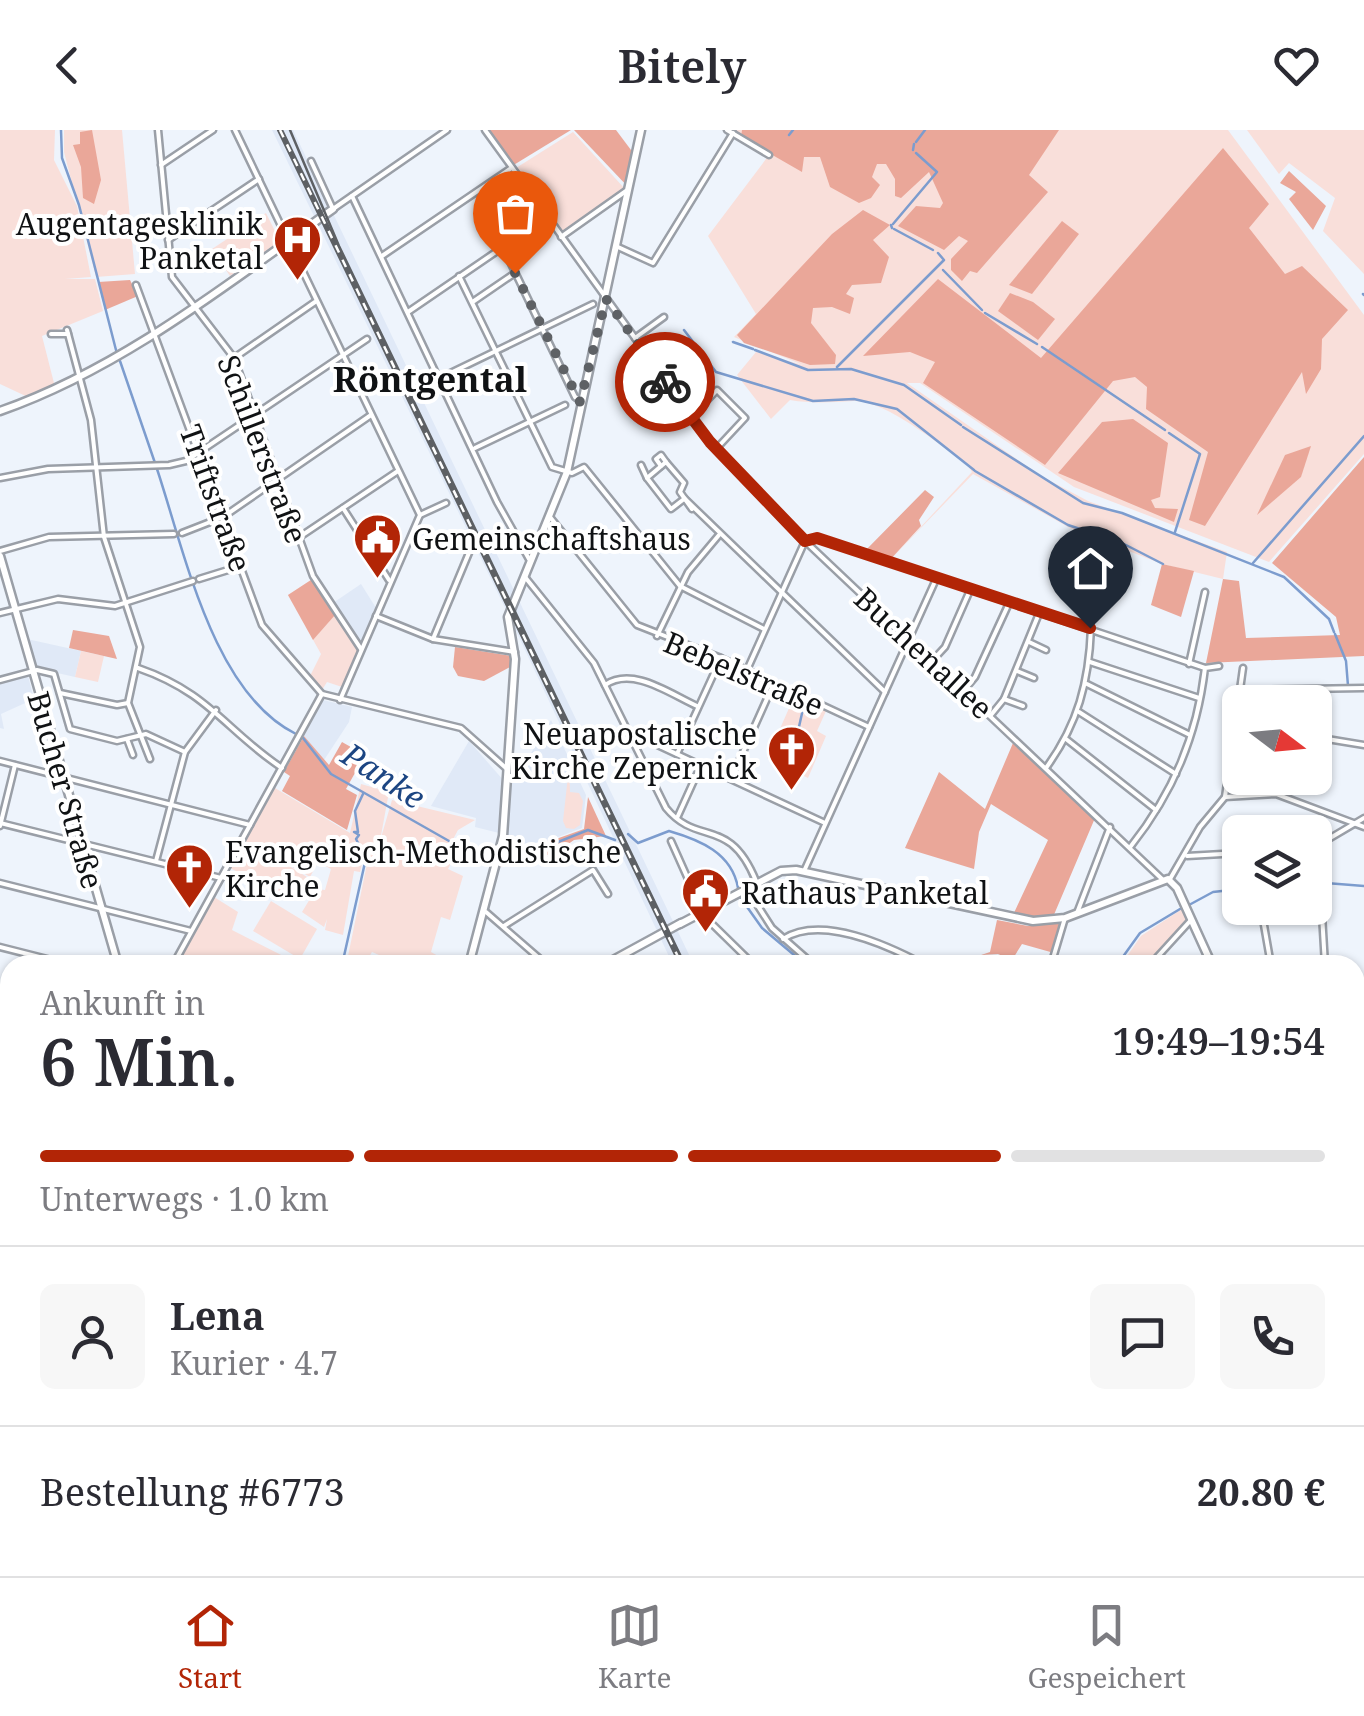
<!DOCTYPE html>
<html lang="de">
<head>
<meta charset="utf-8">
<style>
  body { margin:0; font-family:"Noto Serif",serif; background:#f7f7f7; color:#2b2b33; height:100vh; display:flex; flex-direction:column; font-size:38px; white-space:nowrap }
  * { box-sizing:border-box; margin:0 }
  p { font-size:32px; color:#7c7c81 }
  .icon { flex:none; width:55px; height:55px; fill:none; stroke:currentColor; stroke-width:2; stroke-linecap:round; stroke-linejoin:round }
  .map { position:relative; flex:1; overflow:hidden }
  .panel { position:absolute; left:0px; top:825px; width:1365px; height:622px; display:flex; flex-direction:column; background:#fff; border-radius:30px 30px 0 0; box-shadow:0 2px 8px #0004 }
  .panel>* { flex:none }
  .needle { width:65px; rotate:106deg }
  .controls { position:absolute; left:1222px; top:555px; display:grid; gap:20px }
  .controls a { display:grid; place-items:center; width:110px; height:110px; border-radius:15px; background:#fff; box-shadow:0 2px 8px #0004; font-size:50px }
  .pin { position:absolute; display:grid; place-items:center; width:85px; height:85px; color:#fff; margin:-102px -42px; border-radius:50% 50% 50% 0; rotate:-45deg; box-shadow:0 0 10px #0007 }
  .pin .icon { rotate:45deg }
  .courier { position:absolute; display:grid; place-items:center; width:100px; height:100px; margin:-50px; border:8px solid #b22506; border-radius:50%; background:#fff; color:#222; box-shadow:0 2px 12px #0007 }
  .overview em { font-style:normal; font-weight:600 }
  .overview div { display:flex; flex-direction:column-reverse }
  .overview { display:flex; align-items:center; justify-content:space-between; height:170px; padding:0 40px }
  h1 { font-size:65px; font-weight:600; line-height:75px }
  .bar { display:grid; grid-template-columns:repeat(4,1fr); gap:15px 10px; align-content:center; height:120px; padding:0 40px }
  .bar i { height:12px; border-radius:8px; background:#e1e1e2 }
  .bar .on { background:#b22506 }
  .bar p { grid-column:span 4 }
  .line { display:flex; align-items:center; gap:25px; padding:0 40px; border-top:2px solid #e1e1e2 }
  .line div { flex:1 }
  .round { display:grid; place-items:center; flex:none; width:105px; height:105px; border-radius:15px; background:#f7f7f7 }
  header { display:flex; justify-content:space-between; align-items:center; height:130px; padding:0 40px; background:#fff; font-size:45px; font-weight:600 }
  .tab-bar { display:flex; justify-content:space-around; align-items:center; height:140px; border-top:2px solid #e1e1e2; background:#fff; font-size:28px; color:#7c7c81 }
  .tab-bar a { display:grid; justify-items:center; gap:5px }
  .tab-bar .on { color:#b22506 }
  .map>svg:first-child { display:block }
  .built { fill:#e0e9f7 }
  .green { fill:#f9dfda }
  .forest { fill:#eaa799 }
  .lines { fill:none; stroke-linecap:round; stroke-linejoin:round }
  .stream { stroke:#7c9cce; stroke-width:2.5 }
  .street-casing { stroke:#9a9fa7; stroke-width:9 }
  .secondary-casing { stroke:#9a9fa7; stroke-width:11 }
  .street { stroke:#fff; stroke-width:4 }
  .secondary { stroke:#fff; stroke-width:6 }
  .tram { stroke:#5d6064; stroke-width:2.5 }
  .rail-casing { stroke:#5d6064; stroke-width:6 }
  .rail { stroke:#fff; stroke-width:2.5; stroke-dasharray:8; stroke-linecap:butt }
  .done { stroke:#5e6165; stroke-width:10; stroke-dasharray:0 18 }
  .route { stroke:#b22506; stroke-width:12 }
  .labels { text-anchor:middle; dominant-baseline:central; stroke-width:8; stroke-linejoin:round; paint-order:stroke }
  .poi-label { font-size:30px; fill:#101214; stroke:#fff; text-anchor:start }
  .street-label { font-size:30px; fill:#101214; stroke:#fff }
  .water-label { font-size:32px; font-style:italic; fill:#1c4582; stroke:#fff }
  .quarter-label { font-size:35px; font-weight:bold; fill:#101214; stroke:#fff }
</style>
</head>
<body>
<header><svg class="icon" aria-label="back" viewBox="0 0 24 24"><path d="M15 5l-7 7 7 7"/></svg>Bitely<svg class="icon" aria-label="heart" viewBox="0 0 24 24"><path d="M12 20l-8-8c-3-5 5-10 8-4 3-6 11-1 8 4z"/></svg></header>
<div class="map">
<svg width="1364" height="1446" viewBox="0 0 1364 1446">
  <rect width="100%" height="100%" fill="#eef4fc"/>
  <g class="built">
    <polygon points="272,0 293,0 694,835 673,835 510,488"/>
    <polygon points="361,454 376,478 360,515 333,473"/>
    <polygon points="27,509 81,521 75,547 35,538"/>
    <polygon points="28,546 34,569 1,584 4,599 0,598 0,553"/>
    <polygon points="323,570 352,577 349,592 324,630 304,606"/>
    <polygon points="551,590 586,665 582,698 505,727 511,648 516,648"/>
    <polygon points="469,611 504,651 499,703 475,697 476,688 431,676"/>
  </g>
  <g class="green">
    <polygon points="0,0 55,0 54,30 77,76 91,147 65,149 95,149 103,181 42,206 55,257 32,269 0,254"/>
    <polygon points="64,0 122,0 135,144 96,147 64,22"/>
    <path d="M726 0H1228L1364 185V324L1269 432 1074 357 920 253H907L1041 346 1088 371 1227 422 1223 449 1162 434 1070 398 973 344 889 431 972 342 966 333C939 315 886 270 854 271 831 272 814 274 790 270L771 289 737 245 756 222 803 235 734 207 756 184 708 106 769 25Z"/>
    <polygon points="1247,0 1364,0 1364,144 1323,101 1335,68 1289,33 1279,44"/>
    <polygon points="573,2 625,59 562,104 516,38"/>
    <polygon points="266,83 280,111 230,146 212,119"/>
    <polygon points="311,450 358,520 342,557 327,552 322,560 310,546 321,524 288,465"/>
    <polygon points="81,521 104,526 98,552 75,547"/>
    <polygon points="794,567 826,581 817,601 826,606 808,648 767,628"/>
    <polygon points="569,637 570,662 579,663 583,671 580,695 574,699 566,698 563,691"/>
    <polygon points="361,654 389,662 380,711 392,670 475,690 458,700 450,715 458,720 448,739 463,746 450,790 441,787 431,822 454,835 402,835 372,822 365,834 348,826 368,729 354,706 363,729 360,742 354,741 343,805 325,800 327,789 324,797 302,782 316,759 325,760 331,739 318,732 310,747 265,721 307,747 293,771 230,738 275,658 350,703"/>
    <polygon points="214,767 238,782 232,800 301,835 176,835"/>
    <polygon points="271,771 317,799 300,829 253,801"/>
    <polygon points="1182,779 1186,790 1148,835 1121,835 1141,806"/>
  </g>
  <g class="forest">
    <polygon points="92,0 101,50 94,74 83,68 81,37 73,15 80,14 80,2"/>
    <polygon points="487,0 571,0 512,36"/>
    <polygon points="574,0 616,0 637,28 630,59"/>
    <polygon points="742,0 1059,0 1029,45 1048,62 977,143 970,141 962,151 951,140 951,129 968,111 959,106 944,120 898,96 916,76 940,78 943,73 929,42 901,68 895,66 895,49 886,34 877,34 872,47 880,55 871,68 859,73 830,57 820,27 804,27 802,42 741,7"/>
    <polygon points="1223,18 1269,74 1249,98 1285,144 1302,136 1348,180 1322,209 1321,239 1306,264 1302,242 1205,396 1189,390 1208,322 1146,279 1147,257 1135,247 1113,251 1045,335 923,253 935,232 910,222 863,226 938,149 1041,228"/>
    <polygon points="1289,41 1326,76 1313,100 1289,69 1296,62 1280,53"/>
    <polygon points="863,80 890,95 873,110 889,127 881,153 852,155 846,164 854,168 850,184 832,177 813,178 811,193 836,225 835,234 810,235 744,213 737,205 832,104"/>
    <polygon points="1062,91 1079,104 1032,164 1009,155"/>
    <polygon points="130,150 138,166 105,180 98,152"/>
    <polygon points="1010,163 1033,172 1055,189 1038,210 998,181"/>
    <polygon points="1133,289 1168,313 1160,367 1151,370 1155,378 1178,379 1174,392 1058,343 1102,292"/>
    <polygon points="1311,316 1301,347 1257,385 1285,325"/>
    <polygon points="1364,327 1364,526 1206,533 1223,449 1239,451 1246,508 1340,505 1336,487 1272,433"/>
    <polygon points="925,360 934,367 919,390 921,396 889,431 863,423"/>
    <polygon points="1162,434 1194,441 1181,487 1151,475"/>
    <polygon points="311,450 335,485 313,510 288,465"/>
    <polygon points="73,500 109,506 117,529 69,518"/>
    <polygon points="455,517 511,526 510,537 484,551 458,546 453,537"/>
    <polygon points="304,606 329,635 342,612 365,625 346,659 357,665 347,700 282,661 290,646 284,642"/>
    <polygon points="1013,613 1095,688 1053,787 1013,785 1048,710 991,674 979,702 974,739 905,718 939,642 985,679"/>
    <polygon points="588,667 606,706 574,710 555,723 500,737 503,728 584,699"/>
    <polygon points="997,790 1028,796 1063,792 1054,823 1022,814 1012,830 998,824 981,825 990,822"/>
  </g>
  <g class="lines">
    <g class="stream">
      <polyline points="61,0 62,28 79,75 116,220"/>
      <polyline points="789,5 793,0"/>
      <polyline points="916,12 925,0"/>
      <polyline points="913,20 914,14"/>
      <polyline points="893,94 937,42 916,23"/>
      <polyline points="891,95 892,98"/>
      <polyline points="894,99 933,120"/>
      <polyline points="943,140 982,180"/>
      <polyline points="1363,164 1364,165"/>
      <polyline points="985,183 1037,214"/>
      <polyline points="684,200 716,242 813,271 854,269 897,279 974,340"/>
      <polyline points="733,212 753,219"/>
      <polyline points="1042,217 1165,300"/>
      <polyline points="755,220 808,240 851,239 904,255 961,295"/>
      <polyline points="120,231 155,333"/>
      <polyline points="837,237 944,130 938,123"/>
      <polyline points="963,297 1083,373 1122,383 1284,447 1329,489 1334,502"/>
      <polyline points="1169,303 1200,324 1175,402"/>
      <path d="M157 339C185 423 213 563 296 604"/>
      <polyline points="975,341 1068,395 1122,413 1163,434"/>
      <polyline points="1253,433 1364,306"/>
      <polyline points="1335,504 1346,531 1348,556"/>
      <polyline points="303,608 331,644 486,732 503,734 588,700 615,710"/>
      <polyline points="796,610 803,579"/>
      <polyline points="778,632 783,627"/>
      <path d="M628 704 638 713 669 701C700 710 732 723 738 758"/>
      <polyline points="1326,753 1364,756"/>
      <polyline points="740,767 762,798 806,835"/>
      <polyline points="1189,775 1213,762 1240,759"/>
      <polyline points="342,835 366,728 356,709 359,705 354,702 358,702 355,681 363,664"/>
      <polyline points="1117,835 1140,803 1180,779"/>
      <polyline points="831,1438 836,1446"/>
      <polyline points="52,1446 56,1438"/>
      <polyline points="708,1446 726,1446"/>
      <polyline points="782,1446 810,1440"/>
    </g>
    <defs>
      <g id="street">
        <polyline points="158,0 172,147 234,228 313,446 361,519"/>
        <polyline points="235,0 420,385 340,570"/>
        <polyline points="485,0 710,312 805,411 1162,749"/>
        <polyline points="727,0 769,25"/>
        <polyline points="311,31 333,79 447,0"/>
        <polyline points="161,35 213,0"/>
        <polyline points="352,66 497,372 529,429"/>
        <polyline points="561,107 626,61"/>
        <polyline points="168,110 259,49"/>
        <polyline points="503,117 575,267 582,272"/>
        <polyline points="618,117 653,133 733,3"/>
        <polyline points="382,126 510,39"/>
        <polyline points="459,146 552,337 572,343 584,337 680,456 764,499"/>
        <polyline points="136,155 262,495 322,564 461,598 507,639"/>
        <polyline points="474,171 515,143"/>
        <polyline points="408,182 547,87"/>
        <polyline points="67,200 91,290 104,407 140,517 128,573 150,629"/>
        <polyline points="51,204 68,204"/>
        <polyline points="635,208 664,187"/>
        <polyline points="234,228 315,172"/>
        <polyline points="658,240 674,228"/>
        <polyline points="440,248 593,174"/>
        <polyline points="675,266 705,235"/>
        <polyline points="690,288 717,260 745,288 717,318"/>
        <polyline points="475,318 565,275"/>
        <polyline points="641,335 647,348"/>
        <polyline points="661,336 656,329 661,325 666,332"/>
        <polyline points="0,348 48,339 169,335 186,331 367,209"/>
        <polyline points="684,368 885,562"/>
        <polyline points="684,369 671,379 647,348 666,332 684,353 680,362 692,379"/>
        <polyline points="343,378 389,450"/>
        <polyline points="420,385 446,373"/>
        <polyline points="550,387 637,495 721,528 869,597"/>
        <polyline points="182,403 223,387 371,285"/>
        <polyline points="298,408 398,341"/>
        <polyline points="0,421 49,407 174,404"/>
        <path d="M525 447 594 533 666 678C698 717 729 685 756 751"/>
        <polyline points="199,449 241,436"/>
        <polyline points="0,483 58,469 115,476 193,451"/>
        <polyline points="376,486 433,509 515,522"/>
        <polyline points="657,506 688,442 719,405"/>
        <polyline points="433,509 471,418"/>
        <polyline points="1029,512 1046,520"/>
        <polyline points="932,531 945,517 971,458"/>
        <polyline points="1090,532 1199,568"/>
        <polyline points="1189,534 1205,462"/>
        <path d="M138 538C210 563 225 600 282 638"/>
        <polyline points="747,540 805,411 817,408 1205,538"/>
        <polyline points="1017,541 1034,548"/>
        <polyline points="0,550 37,540 54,544 70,599 117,611 146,604 185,622"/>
        <polyline points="1087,554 1190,605"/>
        <path d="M605 555C633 536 670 564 697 576"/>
        <polyline points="964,560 975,547 1010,471"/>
        <polyline points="1241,560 1364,558"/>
        <polyline points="60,563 117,575 128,573"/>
        <polyline points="1004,569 1023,576"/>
        <polyline points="1299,572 1302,560"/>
        <polyline points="1079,582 1176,644"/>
        <polyline points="991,585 1004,569 1040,481"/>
        <polyline points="1315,607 1364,615"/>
        <polyline points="631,608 638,606 825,693"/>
        <polyline points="127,609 133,625"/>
        <polyline points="1066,609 1156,680"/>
        <polyline points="677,624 721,528"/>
        <polyline points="0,631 250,695"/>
        <path d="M1046 638C1078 594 1089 552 1091 498"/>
        <polyline points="731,649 774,553"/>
        <polyline points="1276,662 1280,648"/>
        <polyline points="1225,667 1276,664 1364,697"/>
        <polyline points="677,688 701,635"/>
        <polyline points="0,693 221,748"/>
        <polyline points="0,696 15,635"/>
        <polyline points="671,711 705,787 754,835"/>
        <path d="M1131 716C1173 663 1197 606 1205 538L1219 536"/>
        <polyline points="1315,717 1364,688"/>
        <polyline points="1318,717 1325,835"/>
        <polyline points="1187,726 1240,723"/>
        <polyline points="156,731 185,622 216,580"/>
        <polyline points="805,739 937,447"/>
        <polyline points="1170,749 1200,697 1225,667 1243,538"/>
        <polyline points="0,753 191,801"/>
        <polyline points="747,759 772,798 814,835"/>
        <polyline points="1261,778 1271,835"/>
        <polyline points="486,782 547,835"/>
        <polyline points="1077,783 1110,697"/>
        <polyline points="504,796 593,740 608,764"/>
        <path d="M783 809C822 784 889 816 925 835"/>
        <polyline points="0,817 71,835"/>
        <polyline points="173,835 322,564"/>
        <polyline points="1051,835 1065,788"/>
        <polyline points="1150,835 1191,790"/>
        <polyline points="0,882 10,884"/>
        <polyline points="1355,924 1364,925"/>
        <polyline points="0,947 10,946"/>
        <polyline points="0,967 10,966"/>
        <polyline points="1355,993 1364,994"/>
        <polyline points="0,1015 10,1014"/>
        <polyline points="0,1061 10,1071"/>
        <polyline points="1355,1129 1364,1130"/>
        <polyline points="0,1180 10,1190"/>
        <polyline points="1355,1199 1364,1200"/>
        <polyline points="0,1264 10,1244"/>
        <polyline points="1355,1275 1364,1275"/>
        <polyline points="1355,1361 1364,1362"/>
        <polyline points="0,1379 10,1385"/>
        <polyline points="1355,1412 1364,1413"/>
        <polyline points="0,1414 10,1395"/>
        <polyline points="109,1438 125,1446"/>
        <polyline points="238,1438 248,1446"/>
        <polyline points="573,1438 584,1446"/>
        <polyline points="666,1438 677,1446"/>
        <polyline points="779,1438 779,1446"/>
        <polyline points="1033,1438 1034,1446"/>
        <polyline points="183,1446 186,1438"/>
        <polyline points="230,1446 233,1438"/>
        <polyline points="307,1446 315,1438"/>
        <polyline points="376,1446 383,1438"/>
        <polyline points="623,1446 630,1438"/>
        <polyline points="906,1446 911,1438"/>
        <polyline points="1086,1446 1156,1438 1252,1446"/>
      </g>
      <g id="secondary">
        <path d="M0 281C121 239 229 153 333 79"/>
        <polyline points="0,426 118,835"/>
        <polyline points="680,794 781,741 796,740 1033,791 1065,788 1168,749 1177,758 1212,835"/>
        <polyline points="469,835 503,706 515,529 508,487 567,342 641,0"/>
        <polyline points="604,835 681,793"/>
        <polyline points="1355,1057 1364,1070"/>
        <polyline points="0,1088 10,1081"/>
        <polyline points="474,1438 475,1446"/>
      </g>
    </defs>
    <use href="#street" class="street-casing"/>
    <use href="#secondary" class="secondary-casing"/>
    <use href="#street" class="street"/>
    <use href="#secondary" class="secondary"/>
    <g class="tram">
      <polyline points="290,0 339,116 685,835"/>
      <polyline points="819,1438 819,1446"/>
    </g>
    <defs>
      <g id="rail">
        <polyline points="280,0 682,835"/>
        <polyline points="814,1438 814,1446"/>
      </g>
    </defs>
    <use href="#rail" class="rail-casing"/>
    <use href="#rail" class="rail"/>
  </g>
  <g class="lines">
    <polyline class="done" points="515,143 580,272 606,169 665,252"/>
    <polyline class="route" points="665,252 710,312 805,411 817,408 1090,498"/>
  </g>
  <defs>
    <symbol id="hospital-pin" viewBox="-11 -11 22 30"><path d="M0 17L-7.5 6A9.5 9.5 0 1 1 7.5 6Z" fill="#b22506" stroke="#fff"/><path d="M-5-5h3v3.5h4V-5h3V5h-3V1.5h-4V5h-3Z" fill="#fff"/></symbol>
    <symbol id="civic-pin" viewBox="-11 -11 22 30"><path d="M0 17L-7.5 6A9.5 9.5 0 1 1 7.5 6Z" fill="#b22506" stroke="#fff"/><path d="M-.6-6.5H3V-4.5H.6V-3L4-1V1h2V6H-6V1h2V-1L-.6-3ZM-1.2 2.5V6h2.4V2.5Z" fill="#fff"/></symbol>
    <symbol id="church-pin" viewBox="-11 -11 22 30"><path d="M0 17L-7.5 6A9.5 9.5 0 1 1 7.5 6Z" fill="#b22506" stroke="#fff"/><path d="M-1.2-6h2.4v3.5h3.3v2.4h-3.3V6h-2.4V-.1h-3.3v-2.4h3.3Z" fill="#fff"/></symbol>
  </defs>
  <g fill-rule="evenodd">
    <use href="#hospital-pin" x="270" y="82" width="55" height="75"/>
    <use href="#civic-pin" x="350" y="380" width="55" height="75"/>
    <use href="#church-pin" x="764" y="592" width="55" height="75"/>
    <use href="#church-pin" x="162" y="710" width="55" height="75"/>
    <use href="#civic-pin" x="678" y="734" width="55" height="75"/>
  </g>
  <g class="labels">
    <g class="poi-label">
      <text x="263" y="93" text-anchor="end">Augentagesklinik<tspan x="263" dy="34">Panketal</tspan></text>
      <text x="412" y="408">Gemeinschaftshaus</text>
      <text x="757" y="603" text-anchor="end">Neuapostalische<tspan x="757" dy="34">Kirche Zepernick</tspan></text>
      <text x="225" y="721">Evangelisch-Methodistische<tspan x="225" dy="34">Kirche</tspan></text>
      <text x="741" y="762">Rathaus Panketal</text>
    </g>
    <g class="street-label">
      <text transform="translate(263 319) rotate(69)">Schillerstraße</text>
      <text transform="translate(216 368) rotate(70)">Triftstraße</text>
      <text transform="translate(924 523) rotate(43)">Buchenallee</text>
      <text transform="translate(744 543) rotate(23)">Bebelstraße</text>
      <text transform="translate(66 660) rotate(74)">Bucher Straße</text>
    </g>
    <g class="water-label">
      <text transform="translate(384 645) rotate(33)">Panke</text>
    </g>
    <g class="quarter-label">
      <text x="430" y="248">Röntgental</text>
    </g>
  </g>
</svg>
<div class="controls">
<a><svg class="needle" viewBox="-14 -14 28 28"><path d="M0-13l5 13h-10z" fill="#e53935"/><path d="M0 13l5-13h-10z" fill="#7c7c81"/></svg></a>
<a><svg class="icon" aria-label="layers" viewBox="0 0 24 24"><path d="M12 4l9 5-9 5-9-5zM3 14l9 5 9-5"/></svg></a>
</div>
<div class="pin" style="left:515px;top:143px;background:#ea580c"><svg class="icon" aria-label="bag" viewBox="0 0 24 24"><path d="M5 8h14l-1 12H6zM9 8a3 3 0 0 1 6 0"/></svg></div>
<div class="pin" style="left:1090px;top:498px;background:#1f2937"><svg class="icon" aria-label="home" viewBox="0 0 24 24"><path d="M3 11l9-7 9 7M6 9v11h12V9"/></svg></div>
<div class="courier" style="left:665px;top:252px"><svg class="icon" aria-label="bike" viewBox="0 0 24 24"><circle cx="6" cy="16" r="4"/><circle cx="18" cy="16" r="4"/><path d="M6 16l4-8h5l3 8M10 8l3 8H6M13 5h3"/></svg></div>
<section class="panel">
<div class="overview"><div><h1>6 Min.</h1><p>Ankunft in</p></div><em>19:49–19:54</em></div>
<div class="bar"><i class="on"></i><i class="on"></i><i class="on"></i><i></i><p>Unterwegs · 1.0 km</p></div>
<div class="line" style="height:180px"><a class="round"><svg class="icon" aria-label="person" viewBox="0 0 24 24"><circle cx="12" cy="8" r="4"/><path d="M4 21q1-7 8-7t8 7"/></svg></a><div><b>Lena</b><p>Kurier · 4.7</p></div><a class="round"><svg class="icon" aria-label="chat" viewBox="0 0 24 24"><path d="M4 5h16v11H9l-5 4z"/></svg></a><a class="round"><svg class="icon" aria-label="phone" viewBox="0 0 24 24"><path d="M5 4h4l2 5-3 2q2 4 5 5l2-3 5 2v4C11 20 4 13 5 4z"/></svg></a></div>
<div class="line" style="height:130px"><div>Bestellung #6773</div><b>20.80 €</b></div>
</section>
</div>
<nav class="tab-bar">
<a class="on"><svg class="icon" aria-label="home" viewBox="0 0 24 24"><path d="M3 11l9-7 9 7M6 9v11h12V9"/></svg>Start</a>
<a><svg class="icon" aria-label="map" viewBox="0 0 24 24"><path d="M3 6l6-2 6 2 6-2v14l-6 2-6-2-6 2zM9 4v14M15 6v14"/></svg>Karte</a>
<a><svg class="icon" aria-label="saved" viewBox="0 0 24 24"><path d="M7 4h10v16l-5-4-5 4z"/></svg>Gespeichert</a>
</nav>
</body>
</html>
